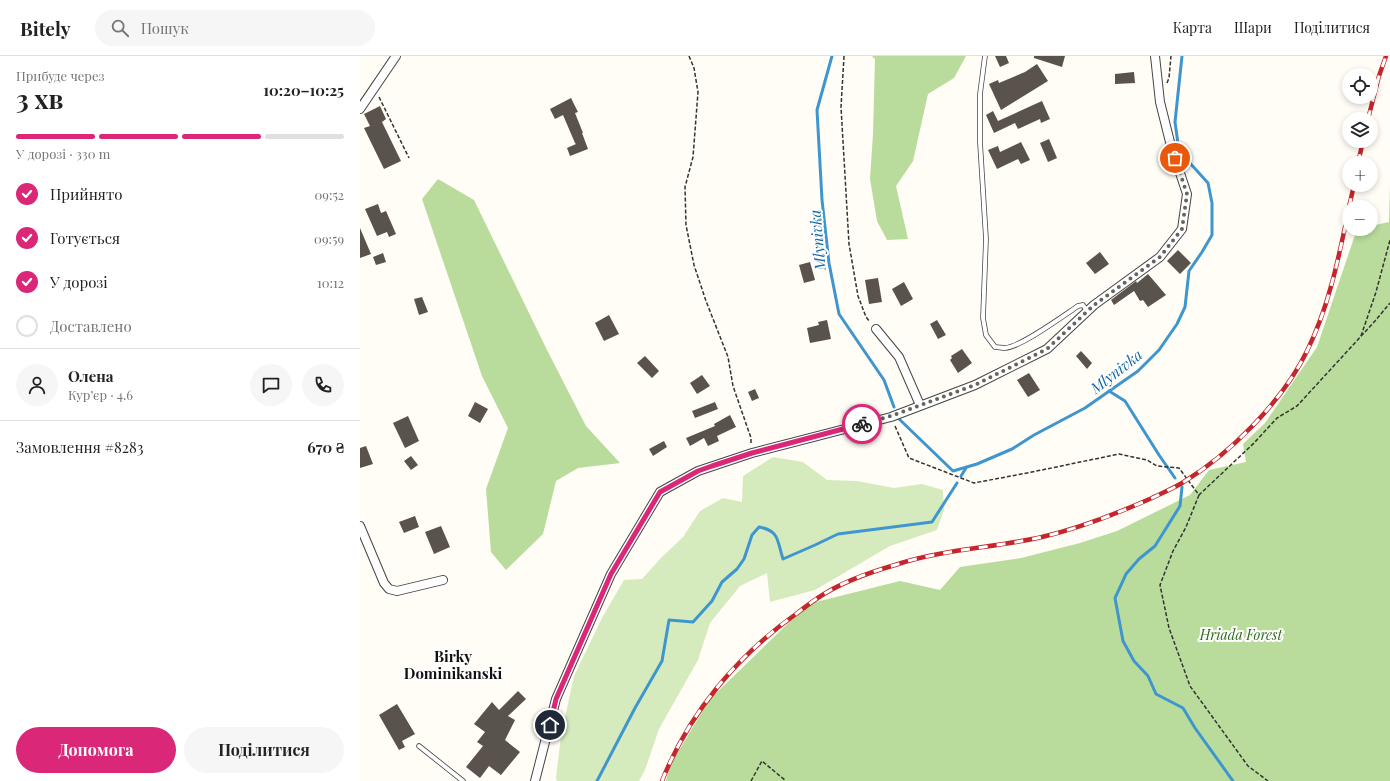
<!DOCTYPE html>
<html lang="uk">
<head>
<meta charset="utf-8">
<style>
  body { margin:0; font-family:"Playfair Display",serif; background:#f6f6f6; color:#222; height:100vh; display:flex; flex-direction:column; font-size:15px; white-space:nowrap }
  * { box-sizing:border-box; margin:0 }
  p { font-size:13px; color:#767676 }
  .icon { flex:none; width:22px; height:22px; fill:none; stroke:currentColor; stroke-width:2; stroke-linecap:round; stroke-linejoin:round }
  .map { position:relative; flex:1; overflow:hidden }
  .drawer { display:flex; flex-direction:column; background:#fff; width:360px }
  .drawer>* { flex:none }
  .controls { position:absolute; left:982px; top:12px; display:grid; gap:8px }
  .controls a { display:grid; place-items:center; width:36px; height:36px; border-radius:50%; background:#fff; box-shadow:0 2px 6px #0003; font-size:20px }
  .pin { position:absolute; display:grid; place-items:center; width:34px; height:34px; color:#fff; margin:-17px; border:2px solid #fff; border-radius:50%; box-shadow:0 1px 4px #0007 }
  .courier { position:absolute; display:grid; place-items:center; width:40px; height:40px; margin:-20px; border:3px solid #db2777; border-radius:50%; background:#fff; color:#222; box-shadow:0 1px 5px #0007 }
  .summary em { font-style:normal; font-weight:700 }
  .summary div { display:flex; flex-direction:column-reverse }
  .summary { display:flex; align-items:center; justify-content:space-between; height:68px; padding:0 16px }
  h1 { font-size:26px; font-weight:700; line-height:30px }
  .bar { display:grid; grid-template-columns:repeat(4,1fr); gap:6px 4px; align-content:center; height:48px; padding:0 16px }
  .bar i { height:5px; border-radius:3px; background:#e0e0e0 }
  .bar .current { background:#db2777 }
  .bar p { grid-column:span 4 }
  .line { display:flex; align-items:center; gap:10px; padding:0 16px; border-top:1px solid #e0e0e0 }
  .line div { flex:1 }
  .round { display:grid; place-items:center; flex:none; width:42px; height:42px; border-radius:21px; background:#f6f6f6 }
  ol { padding:0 16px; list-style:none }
  li { display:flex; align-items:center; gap:12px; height:44px }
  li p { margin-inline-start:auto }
  li .icon { padding:4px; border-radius:50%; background:#db2777; color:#fff; stroke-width:4 }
  li:last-child { color:#767676 }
  li i { width:22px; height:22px; border:2px solid #e0e0e0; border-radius:50% }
  .primary-button { display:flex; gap:8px; margin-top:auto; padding:8px 16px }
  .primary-button a { flex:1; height:46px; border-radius:24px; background:#db2777; color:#fff; font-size:16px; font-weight:700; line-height:46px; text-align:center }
  .primary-button a+a { background:#f6f6f6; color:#222 }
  header { display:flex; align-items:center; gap:24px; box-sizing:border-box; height:56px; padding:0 20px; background:#fff; border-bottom:1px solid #e0e0e0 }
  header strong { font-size:19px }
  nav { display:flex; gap:22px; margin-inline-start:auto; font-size:14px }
  .search { width:280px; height:36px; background:#f6f6f6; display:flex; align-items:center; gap:10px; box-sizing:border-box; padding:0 14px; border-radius:22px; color:#767676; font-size:15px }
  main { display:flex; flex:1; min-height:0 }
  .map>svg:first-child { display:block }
  .green { fill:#d5ebbd }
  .forest { fill:#b9dc9c }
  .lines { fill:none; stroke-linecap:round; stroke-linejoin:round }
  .stream { stroke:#3f96cf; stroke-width:3 }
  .building { fill:#5a524d }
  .lane-casing { stroke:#444; stroke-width:5.5 }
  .street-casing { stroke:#444; stroke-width:10 }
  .path { stroke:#333; stroke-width:1.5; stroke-dasharray:4 2; stroke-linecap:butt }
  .lane { stroke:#fff; stroke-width:4 }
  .street { stroke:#fff; stroke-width:8 }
  .rail-casing { stroke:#c4262e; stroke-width:4.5 }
  .rail { stroke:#fff; stroke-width:3; stroke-dasharray:9; stroke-linecap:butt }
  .done { stroke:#646461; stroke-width:4; stroke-dasharray:0 7.2 }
  .route { stroke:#db2777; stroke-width:5 }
  .labels { text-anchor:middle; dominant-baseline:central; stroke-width:4; stroke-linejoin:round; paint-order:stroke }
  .park-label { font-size:14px; font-style:italic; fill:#2f6b1f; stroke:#fff }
  .water-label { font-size:15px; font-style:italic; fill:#1768a6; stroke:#fff }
  .neighbourhood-label { font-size:15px; font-weight:bold; fill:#111; stroke:#fff }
</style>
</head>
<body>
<header>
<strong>Bitely</strong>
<div class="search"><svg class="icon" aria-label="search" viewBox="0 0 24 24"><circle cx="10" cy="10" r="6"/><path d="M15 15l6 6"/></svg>Пошук</div>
<nav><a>Карта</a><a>Шари</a><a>Поділитися</a></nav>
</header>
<main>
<section class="drawer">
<div class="summary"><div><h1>3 хв</h1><p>Прибуде через</p></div><em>10:20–10:25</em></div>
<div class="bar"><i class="current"></i><i class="current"></i><i class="current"></i><i></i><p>У дорозі · 330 m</p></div>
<ol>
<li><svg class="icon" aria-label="check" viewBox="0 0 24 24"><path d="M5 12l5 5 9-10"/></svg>Прийнято<p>09:52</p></li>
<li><svg class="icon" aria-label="check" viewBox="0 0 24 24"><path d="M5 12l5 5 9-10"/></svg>Готується<p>09:59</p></li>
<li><svg class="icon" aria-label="check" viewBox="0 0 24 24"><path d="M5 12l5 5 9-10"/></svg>У дорозі<p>10:12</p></li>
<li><i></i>Доставлено</li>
</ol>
<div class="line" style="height:72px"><a class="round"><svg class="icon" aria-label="person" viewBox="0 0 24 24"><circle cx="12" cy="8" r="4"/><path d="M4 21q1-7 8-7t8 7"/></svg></a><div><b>Олена</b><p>Кур’єр · 4.6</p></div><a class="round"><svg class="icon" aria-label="chat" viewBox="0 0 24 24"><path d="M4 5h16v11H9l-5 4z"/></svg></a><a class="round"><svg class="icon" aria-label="phone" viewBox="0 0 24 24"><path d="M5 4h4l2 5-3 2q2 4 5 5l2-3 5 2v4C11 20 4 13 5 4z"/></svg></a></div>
<div class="line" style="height:52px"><div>Замовлення #8283</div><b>670 ₴</b></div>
<div class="primary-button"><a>Допомога</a><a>Поділитися</a></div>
</section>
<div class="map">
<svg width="1030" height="725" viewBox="0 0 1030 725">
  <rect width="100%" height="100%" fill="#fffdf5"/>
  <polygon class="green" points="413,401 443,406 467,424 497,425 534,432 562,428 583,434 584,454 577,474 530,490 455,534 410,546 407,517 380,530 350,567 338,604 299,673 285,714 279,725 197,725 196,722 201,680 214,620 242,562 264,524 282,523 301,502 323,481 340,455 363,442 382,446 383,420"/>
  <g class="forest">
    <polygon points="512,0 606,0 594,22 568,38 553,105 536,130 548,183 527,184 517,165 510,123 513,78 515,3"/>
    <polygon points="78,123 114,144 187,294 226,370 260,407 218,412 196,425 183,478 146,514 131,496 126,433 148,372 122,320 62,143"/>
    <polygon points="1030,128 1030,725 306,725 310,709 350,643 448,548 540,525 580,534 600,511 661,502 720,487 757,475 830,439 849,414 886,406 883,388 905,367 957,291 997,173 1011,173 1011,170 1029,166"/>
  </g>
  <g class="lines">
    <g class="stream">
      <polyline points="472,0 457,54 462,144 469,207 479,258 524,324 534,351"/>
      <polyline points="749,335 765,345 799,399 815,422"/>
      <polyline points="537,361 593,415 617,408 652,393 674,379 725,352 778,315 799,294 817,268 825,251 829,215 842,196 852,179 852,147 848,127 819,95 815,66 822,0"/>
      <polyline points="601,420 606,412"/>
      <polyline points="822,431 820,450 795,490 779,503 766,518 755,542 763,585 774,605 788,620 796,638 823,652 835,672 873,725"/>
      <path d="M237 725 275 652 302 605 309 564 333 566 352 545 362 526 377 513 384 503 392 479 399 471C420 475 417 485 423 503L455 489 478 478 572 466 597 427"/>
    </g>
  </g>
  <g class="building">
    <polygon points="635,0 646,0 649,7 640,11"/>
    <polygon points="674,0 705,0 702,11 674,2"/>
    <polygon points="677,8 688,25 641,54 629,28 638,24 639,27 665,16"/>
    <polygon points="774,16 775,27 755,28 755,18"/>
    <polygon points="211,42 218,56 215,57 223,77 222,77 228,93 210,100 207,92 216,88 215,87 203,59 195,63 190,53"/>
    <polygon points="682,45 690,63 681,67 680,63 658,73 655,67 634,77 626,59 633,55 638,65"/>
    <polygon points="20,50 26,63 22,66 41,105 24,113 4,72 10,70 4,58"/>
    <polygon points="689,83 697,102 688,106 680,87"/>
    <polygon points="661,86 670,104 661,108 658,103 637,113 628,94 638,90 640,96"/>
    <polygon points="18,148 21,157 26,155 36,178 29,181 27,176 17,180 5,153"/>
    <polygon points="0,172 11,198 0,202"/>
    <polygon points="818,194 831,207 820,218 807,205"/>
    <polygon points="740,196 749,208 735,218 726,207"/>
    <polygon points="23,197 26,206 16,209 13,201"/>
    <polygon points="450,206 455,224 444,227 439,209"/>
    <polygon points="788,218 806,239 788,251 783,244 780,245 774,235 754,249 751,244 776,225 777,227"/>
    <polygon points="518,222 522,246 509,248 505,224"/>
    <polygon points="544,226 553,243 541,250 532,233"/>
    <polygon points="62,241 68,256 59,259 54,243"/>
    <polygon points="249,259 259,278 244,285 235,267"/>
    <polygon points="467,264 471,283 450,287 447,272 459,269 458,266"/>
    <polygon points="577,264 586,279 578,283 570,268"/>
    <polygon points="602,293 612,307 598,317 590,304 592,302 591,300"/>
    <polygon points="721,295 732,307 727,313 716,300"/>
    <polygon points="285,300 299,315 292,322 277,307"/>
    <polygon points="669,317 680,334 668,341 657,324"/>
    <polygon points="342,319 350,330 337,338 330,327"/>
    <polygon points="395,333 399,342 392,345 388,336"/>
    <polygon points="115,346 128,353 120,367 108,360"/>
    <polygon points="355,346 358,353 335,362 332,355"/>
    <polygon points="370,359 376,371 357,380 359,385 348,390 344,382 330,390 326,382 355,370 354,368"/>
    <polygon points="48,360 59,385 45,392 33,367"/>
    <polygon points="304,385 307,391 293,400 289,393"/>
    <polygon points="6,390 13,408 0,412 0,392"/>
    <polygon points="51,400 58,409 51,414 44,405"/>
    <polygon points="55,460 59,471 44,477 39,466"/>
    <polygon points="81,470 90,491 74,498 65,476"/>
    <polygon points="158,635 166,643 148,660 155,664 145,684 160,696 141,719 129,710 120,722 106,711 123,690 117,686 125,676 114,668 132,646 139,654"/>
    <polygon points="37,648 55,678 42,685 45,691 39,694 19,659"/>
  </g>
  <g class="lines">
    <defs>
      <g id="lane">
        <path d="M625 0 620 38V86L626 183 623 262 626 279 635 291C638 291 642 292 645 292 661 291 703 260 718 250L723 249 727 255"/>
        <polyline points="59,690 103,725"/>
      </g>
      <g id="street">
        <polyline points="0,53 36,0"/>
        <polyline points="516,273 539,301 560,349"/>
        <polyline points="0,470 24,527 29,533 37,535 83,524"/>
        <polyline points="175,725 196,643 251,518 300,436 338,415 392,397 531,361 615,329 687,293 734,249 800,201 822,173 827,138 811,90 800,46 795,0"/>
      </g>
    </defs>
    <use href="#lane" class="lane-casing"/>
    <use href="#street" class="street-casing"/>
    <g class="path">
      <polyline points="329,0 334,12 338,36 333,101 325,131 326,169 334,209 346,245 368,301 373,330 391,382 391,389"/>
      <polyline points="484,0 481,51 489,188 498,240 506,261 510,266"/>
      <polyline points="807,27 809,22 811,0"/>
      <polyline points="19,41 49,102"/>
      <polyline points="1001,280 1016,236 1030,184"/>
      <polyline points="535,370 549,402 614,427 672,416 759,398 787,404 797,410 819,412 839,439 894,387 917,362 937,350 1015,265 1030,247"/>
      <polyline points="839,439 826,471 813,495 800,529 809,572 830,630 888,710 908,725"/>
      <polyline points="391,725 402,705 426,725"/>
    </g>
    <use href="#lane" class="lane"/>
    <use href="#street" class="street"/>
    <defs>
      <g id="rail">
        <polyline points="1008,63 1019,20 1026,0"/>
        <polyline points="998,107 1003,85"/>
        <polyline points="989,151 994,129"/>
        <path d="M302 725C329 657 377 600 436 558 445 551 454 544 464 538 485 525 511 516 535 509 583 493 634 492 682 481 720 472 756 458 792 442 802 437 812 433 822 427 869 399 923 345 947 295 969 251 979 200 989 152"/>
      </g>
    </defs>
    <use href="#rail" class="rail-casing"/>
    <use href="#rail" class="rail"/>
  </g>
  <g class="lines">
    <polyline class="done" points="502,368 531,360 615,329 687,293 734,249 800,201 822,173 827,138 815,102"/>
    <polyline class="route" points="190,669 196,643 251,518 300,436 338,415 352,410 392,397 502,368"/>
  </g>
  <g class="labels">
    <g class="park-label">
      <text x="881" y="578">Hriada Forest</text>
    </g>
    <g class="water-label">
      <text transform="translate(457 184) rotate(-95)">Mlynivka</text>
      <text transform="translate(756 315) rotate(-38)">Mlynivka</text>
    </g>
    <g class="neighbourhood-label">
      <text x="93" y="600">Birky<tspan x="93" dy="17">Dominikanski</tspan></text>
    </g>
  </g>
</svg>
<div class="controls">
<a><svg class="icon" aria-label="locate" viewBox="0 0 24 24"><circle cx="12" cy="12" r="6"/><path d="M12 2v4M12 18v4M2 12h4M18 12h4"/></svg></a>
<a><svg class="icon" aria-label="layers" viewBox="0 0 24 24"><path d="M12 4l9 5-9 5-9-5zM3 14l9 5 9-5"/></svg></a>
<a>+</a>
<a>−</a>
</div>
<div class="pin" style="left:815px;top:102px;background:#ea580c"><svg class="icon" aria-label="bag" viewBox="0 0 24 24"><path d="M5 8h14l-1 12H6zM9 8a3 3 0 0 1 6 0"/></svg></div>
<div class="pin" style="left:190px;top:669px;background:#1f2937"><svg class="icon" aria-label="home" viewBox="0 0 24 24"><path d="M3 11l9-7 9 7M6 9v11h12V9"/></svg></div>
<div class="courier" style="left:502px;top:368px"><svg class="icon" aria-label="bike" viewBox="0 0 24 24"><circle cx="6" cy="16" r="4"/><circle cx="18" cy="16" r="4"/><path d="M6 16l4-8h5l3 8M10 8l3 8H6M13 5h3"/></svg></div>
</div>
</main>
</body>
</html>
